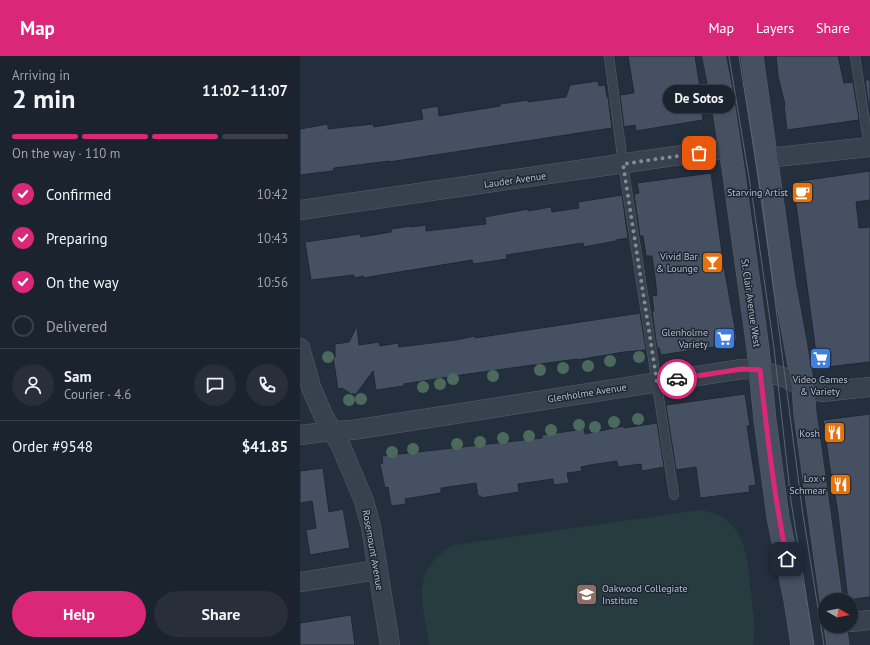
<!DOCTYPE html>
<html lang="en">
<head>
<meta charset="utf-8">
<style>
  body { margin:0; font-family:"PT Sans",sans-serif; background:#282f3a; color:#f1f3f6; height:100vh; display:flex; flex-direction:column; font-size:15px; white-space:nowrap }
  * { box-sizing:border-box; margin:0 }
  p { font-size:13px; color:#a0a4aa }
  .icon { flex:none; width:22px; height:22px; fill:none; stroke:currentColor; stroke-width:2; stroke-linecap:round; stroke-linejoin:round }
  .map { position:relative; flex:1; overflow:hidden }
  .panel { display:flex; flex-direction:column; background:#1b232e; width:300px }
  .panel>* { flex:none }
  .needle { width:26px; rotate:99deg }
  .controls { position:absolute; left:518px; top:537px; display:grid; gap:8px }
  .controls a { display:grid; place-items:center; width:40px; height:40px; border-radius:50%; background:#1b232e; box-shadow:0 1px 3px #0004,0 0 0 1px #39404a; font-size:20px }
  .pin { position:absolute; display:grid; place-items:center; width:34px; height:34px; color:#fff; margin:-17px; border-radius:8px; box-shadow:0 2px 6px #0006 }
  .courier { position:absolute; display:grid; place-items:center; width:40px; height:40px; margin:-20px; border:3px solid #db2777; border-radius:50%; background:#fff; color:#222; box-shadow:0 1px 5px #0007 }
  .bubble { position:absolute; height:28px; border-radius:14px; background:#1b232e; box-shadow:0 1px 3px #0004,0 0 0 1px #39404a; font-size:13px; font-weight:700; line-height:28px; text-align:center }
  .overview em { font-style:normal; font-weight:700 }
  .overview div { display:flex; flex-direction:column-reverse }
  .overview { display:flex; align-items:center; justify-content:space-between; height:68px; padding:0 12px }
  h1 { font-size:26px; font-weight:700; line-height:30px }
  .bar { display:grid; grid-template-columns:repeat(4,1fr); gap:6px 4px; align-content:center; height:48px; padding:0 12px }
  .bar i { height:5px; border-radius:3px; background:#39404a }
  .bar .selected { background:#db2777 }
  .bar p { grid-column:span 4 }
  .line { display:flex; align-items:center; gap:10px; padding:0 12px; border-top:1px solid #39404a }
  .line div { flex:1 }
  .round { display:grid; place-items:center; flex:none; width:42px; height:42px; border-radius:21px; background:#282f3a }
  ol { padding:0 12px; list-style:none }
  li { display:flex; align-items:center; gap:12px; height:44px }
  li p { margin-inline-start:auto }
  li .icon { padding:4px; border-radius:50%; background:#db2777; color:#fff; stroke-width:4 }
  li:last-child { color:#a0a4aa }
  li i { width:22px; height:22px; border:2px solid #39404a; border-radius:50% }
  .primary-button { display:flex; gap:8px; margin-top:auto; padding:8px 12px }
  .primary-button a { flex:1; height:46px; border-radius:24px; background:#db2777; color:#fff; font-size:16px; font-weight:700; line-height:46px; text-align:center }
  .primary-button a+a { background:#282f3a; color:#f1f3f6 }
  header { display:flex; align-items:center; gap:24px; box-sizing:border-box; height:56px; padding:0 20px; background:#db2777; color:#fff }
  header strong { font-size:19px }
  nav { display:flex; gap:22px; margin-inline-start:auto; font-size:14px }
  main { display:flex; flex:1; min-height:0 }
  .map>svg:first-child { display:block }
  .green { fill:#263c3f }
  .building { fill:#455162; stroke:#1f2835 }
  .lines { fill:none; stroke-linecap:round; stroke-linejoin:round }
  .lane-casing { stroke:#565f6c; stroke-width:10 }
  .street-casing { stroke:#565f6c; stroke-width:20 }
  .secondary-casing { stroke:#565f6c; stroke-width:23 }
  .lane { stroke:#38414e; stroke-width:9 }
  .street { stroke:#38414e; stroke-width:19 }
  .secondary { stroke:#465061; stroke-width:22 }
  .tram { stroke:#5a6575; stroke-width:1 }
  .tree { fill:#4b6a5d }
  .done { stroke:#828b98; stroke-width:4; stroke-dasharray:0 7.2 }
  .route { stroke:#db2777; stroke-width:5 }
  .labels { text-anchor:middle; dominant-baseline:central; stroke-width:3; stroke-linejoin:round; paint-order:stroke }
  .street-label { font-size:10px; fill:#b4bcc9; stroke:#1d2633 }
  .poi-label { font-size:10px; fill:#b4bcc9; stroke:#1d2633; text-anchor:end }
</style>
</head>
<body>
<header>
<strong>Map</strong>
<nav><a>Map</a><a>Layers</a><a>Share</a></nav>
</header>
<main>
<section class="panel">
<div class="overview"><div><h1>2 min</h1><p>Arriving in</p></div><em>11:02–11:07</em></div>
<div class="bar"><i class="selected"></i><i class="selected"></i><i class="selected"></i><i></i><p>On the way · 110 m</p></div>
<ol>
<li><svg class="icon" aria-label="check" viewBox="0 0 24 24"><path d="M5 12l5 5 9-10"/></svg>Confirmed<p>10:42</p></li>
<li><svg class="icon" aria-label="check" viewBox="0 0 24 24"><path d="M5 12l5 5 9-10"/></svg>Preparing<p>10:43</p></li>
<li><svg class="icon" aria-label="check" viewBox="0 0 24 24"><path d="M5 12l5 5 9-10"/></svg>On the way<p>10:56</p></li>
<li><i></i>Delivered</li>
</ol>
<div class="line" style="height:72px"><a class="round"><svg class="icon" aria-label="person" viewBox="0 0 24 24"><circle cx="12" cy="8" r="4"/><path d="M4 21q1-7 8-7t8 7"/></svg></a><div><b>Sam</b><p>Courier · 4.6</p></div><a class="round"><svg class="icon" aria-label="chat" viewBox="0 0 24 24"><path d="M4 5h16v11H9l-5 4z"/></svg></a><a class="round"><svg class="icon" aria-label="phone" viewBox="0 0 24 24"><path d="M5 4h4l2 5-3 2q2 4 5 5l2-3 5 2v4C11 20 4 13 5 4z"/></svg></a></div>
<div class="line" style="height:52px"><div>Order #9548</div><b>$41.85</b></div>
<div class="primary-button"><a>Help</a><a>Share</a></div>
</section>
<div class="map">
<svg width="570" height="589" viewBox="0 0 570 589">
  <rect width="100%" height="100%" fill="#242f3e"/>
  <path class="green" d="M401 454C447 462 447 500 451 537 453 555 456 572 453 589H129C123 546 109 516 153 489Z"/>
  <g class="building">
    <polygon points="328,0 395,0 404,57 402,57 403,64 336,75 335,69 324,71 320,39 334,37"/>
    <polygon points="476,0 538,0 544,27 553,26 559,64 487,74 484,49 485,49 478,20"/>
    <polygon points="565,24 570,24 570,58"/>
    <polygon points="298,25 299,30 305,29 307,41 308,41 312,72 89,106 89,105 34,112 33,115 0,119 0,73 28,68 28,73 73,68 74,71 123,63 121,53 138,50 139,60 200,50 200,48 228,44 228,46 266,41 270,29"/>
    <polygon points="570,115 570,144 556,146 559,172 570,171 570,306 518,312 493,126"/>
    <polygon points="411,117 424,211 437,283 433,288 361,299 359,292 357,292 352,255 354,255 352,240 357,239 355,221 352,200 346,200 343,180 340,180 334,138 339,137 337,127"/>
    <polygon points="322,139 328,182 316,184 316,185 284,191 283,187 206,199 207,203 173,208 172,204 63,222 63,220 55,222 54,219 11,224 5,186 60,178 61,181 91,176 91,173 111,170 111,171 126,169 126,175 186,168 185,161 228,153 228,155 251,151 252,156 279,152 278,146"/>
    <polygon points="340,257 346,294 324,296 277,304 277,303 161,319 104,328 104,330 76,334 73,315 56,338 51,338 42,332 38,333 33,301 35,301 35,288 49,286 57,270 59,289 79,286 80,290 98,287 99,291 156,284 175,280 175,282"/>
    <polygon points="445,338 450,370 447,370 456,429 449,430 450,436 400,442 396,411 376,414 366,349"/>
    <polygon points="570,358 570,541 548,544 538,458 532,419 531,419 523,364"/>
    <polygon points="357,367 364,411 342,415 341,408 318,411 317,405 290,409 281,411 282,415 267,417 269,427 254,429 253,423 218,428 219,436 181,442 181,440 178,440 176,427 141,432 141,437 105,443 106,448 91,450 88,431 85,432 80,408 83,407 82,400 242,382 242,379 284,373 285,378 324,370 324,372"/>
    <polygon points="23,412 29,456 43,453 50,492 10,499 6,474 16,472 12,445 0,447 0,415"/>
    <polygon points="51,559 55,589 0,589 0,567"/>
  </g>
  <g class="lines">
    <defs>
      <g id="lane">
        <polyline points="309,0 323,108 374,439"/>
        <polyline points="555,0 569,91"/>
      </g>
      <g id="street">
        <polyline points="467,102 570,91"/>
        <polyline points="0,154 430,92"/>
        <polyline points="0,292 11,331 23,359 41,390 64,445 71,471 90,589"/>
        <polyline points="0,379 32,375 53,374 442,313 460,314 486,322 503,331 522,336 570,331"/>
        <polyline points="0,526 77,514"/>
        <polyline points="551,566 570,564"/>
      </g>
      <g id="secondary">
        <polyline points="414,0 422,40 434,119 458,293 465,364 478,461 495,544 502,589"/>
        <polyline points="452,0 484,227 503,331 505,358 531,544"/>
        <polyline points="535,570 538,589"/>
      </g>
    </defs>
    <use href="#lane" class="lane-casing"/>
    <use href="#street" class="street-casing"/>
    <use href="#secondary" class="secondary-casing"/>
    <use href="#lane" class="lane"/>
    <use href="#street" class="street"/>
    <use href="#secondary" class="secondary"/>
    <g class="tram">
      <polyline points="429,0 453,146 474,292 491,445 514,589"/>
      <polyline points="439,0 462,144 503,459 524,589"/>
    </g>
  </g>
  <g class="tree">
    <circle cx="28" cy="301" r="6"/>
    <circle cx="339" cy="301" r="6"/>
    <circle cx="310" cy="305" r="6"/>
    <circle cx="288" cy="310" r="6"/>
    <circle cx="263" cy="312" r="6"/>
    <circle cx="240" cy="314" r="6"/>
    <circle cx="193" cy="320" r="6"/>
    <circle cx="153" cy="323" r="6"/>
    <circle cx="140" cy="328" r="6"/>
    <circle cx="123" cy="331" r="6"/>
    <circle cx="61" cy="343" r="6"/>
    <circle cx="49" cy="344" r="6"/>
    <circle cx="338" cy="363" r="6"/>
    <circle cx="314" cy="366" r="6"/>
    <circle cx="279" cy="369" r="6"/>
    <circle cx="295" cy="371" r="6"/>
    <circle cx="251" cy="374" r="6"/>
    <circle cx="229" cy="380" r="6"/>
    <circle cx="203" cy="382" r="6"/>
    <circle cx="180" cy="386" r="6"/>
    <circle cx="157" cy="388" r="6"/>
    <circle cx="113" cy="393" r="6"/>
    <circle cx="92" cy="396" r="6"/>
  </g>
  <g class="lines">
    <polyline class="done" points="377,323 357,326 323,108 399,97"/>
    <path class="route" d="M377 323 442 313 460 314C467 377 474 440 487 503"/>
  </g>
  <defs>
    <symbol id="cafe-square" viewBox="-11 -11 22 22"><rect x="-9" y="-9" width="18" height="18" rx="4" fill="#e8710a" stroke="#1d2633"/><path d="M-5.5-4.5H6V0H3Q3 3.5 0 3.5H-2.5Q-5.5 3.5-5.5 0ZM3-3.2v2h1.7v-2ZM-6 4.5H4V6H-6Z" fill="#fff"/></symbol>
    <symbol id="bar-square" viewBox="-11 -11 22 22"><rect x="-9" y="-9" width="18" height="18" rx="4" fill="#e8710a" stroke="#1d2633"/><path d="M-6-5H6L.8 .8V4.5H3.5V6h-7V4.5H-.8V.8Z" fill="#fff"/></symbol>
    <symbol id="supermarket-square" viewBox="-11 -11 22 22"><rect x="-9" y="-9" width="18" height="18" rx="4" fill="#3f7fe0" stroke="#1d2633"/><path d="M-6-5.5h2.5l.6 2H6L4.5 2H-2.5L-4.4-4H-6ZM-1.5 3.2a1.3 1.3 0 1 0 .1 0ZM3 3.2a1.3 1.3 0 1 0 .1 0Z" fill="#fff"/></symbol>
    <symbol id="restaurant-square" viewBox="-11 -11 22 22"><rect x="-9" y="-9" width="18" height="18" rx="4" fill="#e8710a" stroke="#1d2633"/><path d="M-5-6h1v4h1v-4h1v4h1v-4h1v5L-1.5 .5V6h-2V.5L-5-1ZM5-6V6H3V1.5H1.5Q1.5-4 5-6Z" fill="#fff"/></symbol>
    <symbol id="school-square" viewBox="-11 -11 22 22"><rect x="-9" y="-9" width="18" height="18" rx="4" fill="#8d6e63" stroke="#1d2633"/><path d="M0-5L7-2L0 1L-7-2ZM-4 1L0 2.5L4 1V4Q0 6-4 4Z" fill="#fff"/></symbol>
  </defs>
  <g fill-rule="evenodd">
    <use href="#cafe-square" x="490" y="124" width="25" height="25"/>
    <use href="#bar-square" x="400" y="194" width="25" height="25"/>
    <use href="#supermarket-square" x="412" y="270" width="25" height="25"/>
    <use href="#supermarket-square" x="508" y="290" width="25" height="25"/>
    <use href="#restaurant-square" x="522" y="364" width="25" height="25"/>
    <use href="#restaurant-square" x="528" y="416" width="25" height="25"/>
    <use href="#school-square" x="274" y="526" width="25" height="25"/>
  </g>
  <g class="labels">
    <g class="street-label">
      <text transform="translate(215 124) rotate(-8)">Lauder Avenue</text>
      <text transform="translate(451 247) rotate(82)">St. Clair Avenue West</text>
      <text transform="translate(287 337) rotate(-9)">Glenholme Avenue</text>
      <text transform="translate(73 494) rotate(80)">Rosemount Avenue</text>
    </g>
    <g class="poi-label">
      <text x="488" y="136">Starving Artist</text>
      <text x="398" y="200">Vivid Bar<tspan x="398" dy="12">&amp; Lounge</tspan></text>
      <text x="408" y="276">Glenholme<tspan x="408" dy="12">Variety</tspan></text>
      <text x="520" y="323" text-anchor="middle">Video Games<tspan x="520" dy="12">&amp; Variety</tspan></text>
      <text x="520" y="377">Kosh</text>
      <text x="526" y="422">Lox +<tspan x="526" dy="12">Schmear</tspan></text>
      <text x="302" y="532" text-anchor="start">Oakwood Collegiate<tspan x="302" dy="12">Institute</tspan></text>
    </g>
  </g>
</svg>
<div class="controls">
<a><svg class="needle" viewBox="-14 -14 28 28"><path d="M0-13l5 13h-10z" fill="#e53935"/><path d="M0 13l5-13h-10z" fill="#a0a4aa"/></svg></a>
</div>
<div class="pin" style="left:399px;top:97px;background:#ea580c"><svg class="icon" aria-label="bag" viewBox="0 0 24 24"><path d="M5 8h14l-1 12H6zM9 8a3 3 0 0 1 6 0"/></svg></div>
<div class="pin" style="left:487px;top:503px;background:#1f2937"><svg class="icon" aria-label="home" viewBox="0 0 24 24"><path d="M3 11l9-7 9 7M6 9v11h12V9"/></svg></div>
<div class="courier" style="left:377px;top:323px"><svg class="icon" aria-label="car" viewBox="0 0 24 24"><path d="M5 17H2v-5l4-1 3-4h7l3 4 3 1v5h-3M9 17h6M6 11h13"/><circle cx="7" cy="17" r="2"/><circle cx="17" cy="17" r="2"/></svg></div>
<div class="bubble" style="left:363px;top:29px;width:72px">De Sotos</div>
</div>
</main>
</body>
</html>
